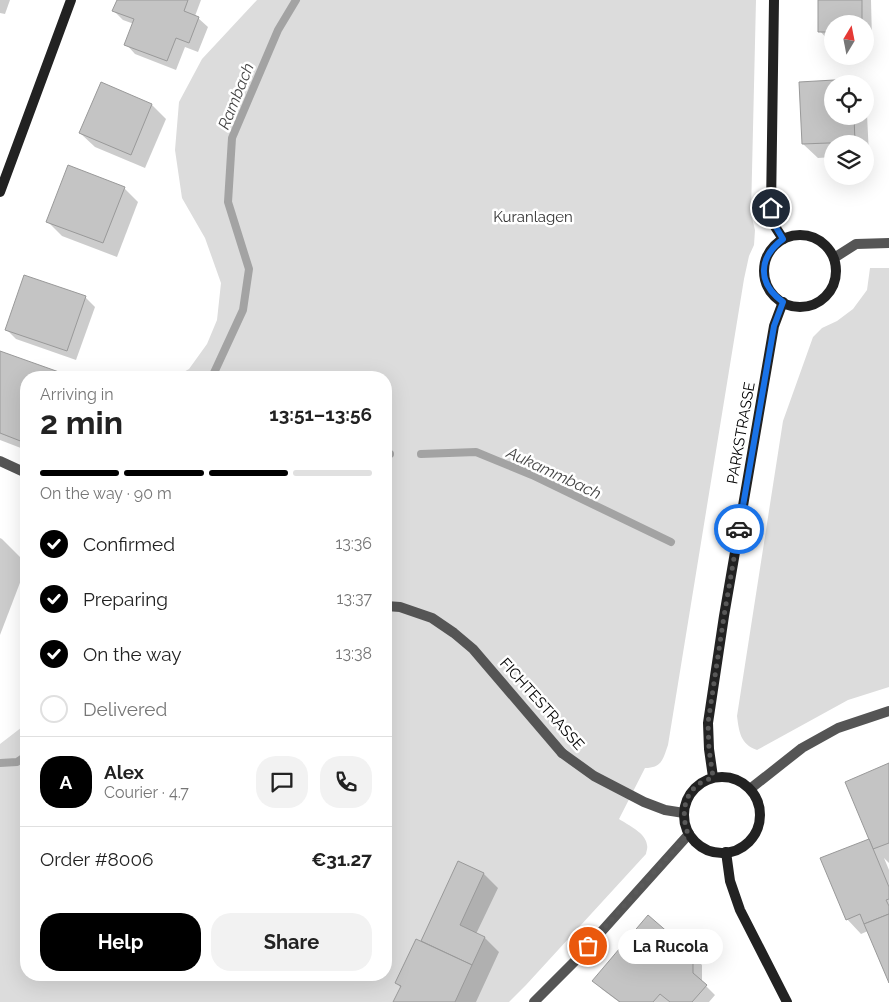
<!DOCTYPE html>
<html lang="en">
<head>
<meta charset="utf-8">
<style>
  body { margin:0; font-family:Raleway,sans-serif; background:#f2f2f2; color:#222; height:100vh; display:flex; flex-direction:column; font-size:19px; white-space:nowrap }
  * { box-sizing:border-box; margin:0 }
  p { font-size:16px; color:#767676 }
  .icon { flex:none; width:28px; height:28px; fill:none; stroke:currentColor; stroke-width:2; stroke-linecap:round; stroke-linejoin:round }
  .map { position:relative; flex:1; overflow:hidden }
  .sheet { position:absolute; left:20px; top:371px; width:372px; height:610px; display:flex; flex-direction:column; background:#fff; border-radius:20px; box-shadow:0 5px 20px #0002 }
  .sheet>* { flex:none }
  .needle { width:32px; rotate:10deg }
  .controls { position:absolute; left:824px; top:15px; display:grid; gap:10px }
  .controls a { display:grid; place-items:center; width:50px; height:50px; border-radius:50%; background:#fff; box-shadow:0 5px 20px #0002; font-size:25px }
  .pin { position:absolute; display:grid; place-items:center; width:42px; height:42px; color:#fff; margin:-21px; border:2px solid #fff; border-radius:50%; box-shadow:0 1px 5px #0007 }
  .courier { position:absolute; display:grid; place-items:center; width:50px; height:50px; margin:-25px; border:4px solid #1a73e8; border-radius:50%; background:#fff; color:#222; box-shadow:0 1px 6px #0007 }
  .bubble { position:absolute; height:35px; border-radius:18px; background:#fff; box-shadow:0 5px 20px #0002; font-size:16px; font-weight:700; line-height:35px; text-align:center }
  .summary em { font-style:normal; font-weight:700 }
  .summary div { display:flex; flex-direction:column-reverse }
  .summary { display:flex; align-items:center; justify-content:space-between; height:85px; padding:0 20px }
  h1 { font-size:32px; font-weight:700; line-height:38px }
  .bar { display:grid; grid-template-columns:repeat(4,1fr); gap:8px 5px; align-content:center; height:60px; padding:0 20px }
  .bar i { height:6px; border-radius:4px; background:#e0e0e0 }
  .bar .on { background:#000 }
  .bar p { grid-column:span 4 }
  .line { display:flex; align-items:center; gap:12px; padding:0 20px; border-top:1px solid #e0e0e0 }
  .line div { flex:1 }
  .round { display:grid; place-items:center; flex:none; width:52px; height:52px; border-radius:20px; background:#f2f2f2 }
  ol { padding:0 20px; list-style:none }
  li { display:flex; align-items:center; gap:15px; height:55px }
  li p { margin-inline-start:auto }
  li .icon { padding:5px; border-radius:50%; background:#000; color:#fff; stroke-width:4 }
  li:last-child { color:#767676 }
  li i { width:28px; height:28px; border:2px solid #e0e0e0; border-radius:50% }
  .action { display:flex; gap:10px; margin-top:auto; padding:10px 20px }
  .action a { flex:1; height:58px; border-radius:20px; background:#000; color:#fff; font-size:20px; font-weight:700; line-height:58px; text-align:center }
  .action a+a { background:#f2f2f2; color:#222 }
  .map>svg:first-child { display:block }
  .green { fill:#dcdcdc }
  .shadow { fill:#0003 }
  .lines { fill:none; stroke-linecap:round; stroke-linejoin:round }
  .stream { stroke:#a3a3a3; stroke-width:8 }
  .building { fill:#c4c4c4; stroke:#999 }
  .lane { stroke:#555; stroke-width:10 }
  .street { stroke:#555; stroke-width:10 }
  .secondary { stroke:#222; stroke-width:10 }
  .done { stroke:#595959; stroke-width:5; stroke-dasharray:0 9 }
  .route { stroke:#1a73e8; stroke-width:6 }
  .labels { text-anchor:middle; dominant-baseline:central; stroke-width:5; stroke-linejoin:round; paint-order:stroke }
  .park-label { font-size:15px; fill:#333; stroke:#fff }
  .street-label { font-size:15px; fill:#000; stroke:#fff }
  .water-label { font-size:16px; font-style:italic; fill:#444; stroke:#fff }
</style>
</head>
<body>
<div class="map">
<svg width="889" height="1002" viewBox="0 0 889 1002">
  <rect width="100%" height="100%" fill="#fff"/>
  <g class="green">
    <path d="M257 0H756L751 214 755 230 754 245 749 256 744 279 668 745C663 759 662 768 645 768L619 819C628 825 646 833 647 845 648 848 646 852 646 854L526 985 509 1002H0V744L26 724V975H386V378L175 377 189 369 207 344 217 320 221 283 205 238 182 198 175 150 179 102 202 59Z"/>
    <path d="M870 268H889V687L848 700 757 750C740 744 739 731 737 716L783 421 813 337 822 328 837 321 853 309 867 290Z"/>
  </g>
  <g class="shadow">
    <polygon points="0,0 10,0 5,14 0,13"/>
    <polygon points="118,0 201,0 195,16 198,18 208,27 198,52 185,47 176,70 135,54 126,44 134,24 123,20 114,11"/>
    <polygon points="819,0 871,0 872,40 865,40 865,24 832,24 832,41 829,41 820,31"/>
    <polygon points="852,80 855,84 832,84 832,116 865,116 865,93 866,94 869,155 865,156 865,144 832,144 832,157 818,158 803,144 801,83"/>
    <polygon points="101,83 152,105 166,119 145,168 95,147 80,133"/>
    <polygon points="124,188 138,202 117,257 62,236 48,222"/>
    <polygon points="85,297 95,307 76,360 16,339 6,329"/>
    <polygon points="0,353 71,378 26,378 26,450 0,440"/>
    <polygon points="0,538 2,539 26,563 26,567 0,635"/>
    <polygon points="889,765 889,863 884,858 889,870 889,980 868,931 861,934 847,919 873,844"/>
    <polygon points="459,863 484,874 498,888 476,934 485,938 499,952 476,1002 395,1002 401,988 397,983 421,942"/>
    <polygon points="692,955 702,965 702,982 715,995 709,1002 619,1002 603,990 593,981"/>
  </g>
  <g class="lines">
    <g class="stream">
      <polyline points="209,378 213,375 243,310 249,269 228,202 232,138 278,30 296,0"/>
      <polyline points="386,454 390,454"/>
      <polyline points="421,454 476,452 532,475 671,542"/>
      <polyline points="0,763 17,762 26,756"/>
    </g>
  </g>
  <g class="building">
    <polygon points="117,0 188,0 184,11 199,17 189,43 176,38 167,61 124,45 134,19 112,11"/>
    <polygon points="818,0 862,0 862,24 832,24 832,32 818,32"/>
    <polygon points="852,79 853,84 832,84 832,116 854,116 855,142 802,144 799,82"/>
    <polygon points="101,82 152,104 131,155 79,133"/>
    <polygon points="68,165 125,187 103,243 46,222"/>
    <polygon points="24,275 86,296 67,351 5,330"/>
    <polygon points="0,351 73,377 26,378 26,435 23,442 0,433"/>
    <polygon points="889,763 889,843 873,849 845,782"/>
    <polygon points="869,839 889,887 889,899 886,900 889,906 889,914 864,924 860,914 846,920 820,858"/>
    <polygon points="458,861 484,873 460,925 485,937 472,965 421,941"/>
    <polygon points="889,914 889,983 864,924"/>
    <polygon points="648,915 693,954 693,973 707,985 692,1002 670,1002 660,994 653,1002 620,1002 592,981"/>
    <polygon points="416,939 472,965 455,1002 393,1002 401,986 395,983"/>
  </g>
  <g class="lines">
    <polyline class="lane" points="386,606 400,607 432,618 454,633 473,649 562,753"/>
    <g class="street">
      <polyline points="834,258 856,244 889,243"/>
      <polyline points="0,461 26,473"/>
      <polyline points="562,753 594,776 644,802 665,810 684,813"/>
      <polyline points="750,789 802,748 838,728 889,711"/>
      <polyline points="534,1002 575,961 689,834"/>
    </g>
    <g class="secondary">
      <polyline points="774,0 771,208 774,225 783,239"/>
      <polyline points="0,192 71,0"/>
      <circle cx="800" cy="271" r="36"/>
      <polyline points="713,777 709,749 708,723 724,616 774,326 783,302"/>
      <circle cx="722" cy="815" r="38"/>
      <polyline points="726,852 730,881 740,910 787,1002"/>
    </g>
  </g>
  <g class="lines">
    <path class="done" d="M588 946 688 834C681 815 683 793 702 782 706 780 710 779 713 777L709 749 708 723 724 616 739 529"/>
    <path class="route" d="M739 529 774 326 783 302C757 283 758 258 783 239L774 224 771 208"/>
  </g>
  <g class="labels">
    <g class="park-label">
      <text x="533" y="217">Kuranlagen</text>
    </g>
    <g class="street-label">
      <text transform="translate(741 433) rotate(-80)">PARKSTRASSE</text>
      <text transform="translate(542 704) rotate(48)">FICHTESTRASSE</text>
    </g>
    <g class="water-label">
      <text transform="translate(236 96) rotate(-68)">Rambach</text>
      <text transform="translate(554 473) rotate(25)">Aukammbach</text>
    </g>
  </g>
</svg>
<div class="controls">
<a><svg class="needle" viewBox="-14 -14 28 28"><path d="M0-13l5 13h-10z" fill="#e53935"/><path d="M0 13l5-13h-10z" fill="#767676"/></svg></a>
<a><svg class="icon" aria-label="locate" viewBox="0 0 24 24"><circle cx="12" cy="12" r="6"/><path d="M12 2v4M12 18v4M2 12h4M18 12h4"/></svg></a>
<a><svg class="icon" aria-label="layers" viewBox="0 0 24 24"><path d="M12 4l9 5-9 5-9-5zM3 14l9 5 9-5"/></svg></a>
</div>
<div class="pin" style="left:588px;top:946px;background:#ea580c"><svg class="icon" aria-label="bag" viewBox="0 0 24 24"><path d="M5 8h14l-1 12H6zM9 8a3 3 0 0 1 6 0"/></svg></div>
<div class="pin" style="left:771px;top:208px;background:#1f2937"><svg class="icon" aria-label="home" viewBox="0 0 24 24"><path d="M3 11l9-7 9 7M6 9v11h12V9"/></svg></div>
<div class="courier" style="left:739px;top:529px"><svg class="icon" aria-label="car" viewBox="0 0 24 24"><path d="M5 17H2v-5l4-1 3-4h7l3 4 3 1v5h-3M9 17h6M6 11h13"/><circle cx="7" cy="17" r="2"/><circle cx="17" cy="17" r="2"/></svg></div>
<div class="bubble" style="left:618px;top:929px;width:105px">La Rucola</div>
<section class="sheet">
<div class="summary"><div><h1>2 min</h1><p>Arriving in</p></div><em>13:51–13:56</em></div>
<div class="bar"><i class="on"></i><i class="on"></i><i class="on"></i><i></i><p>On the way · 90 m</p></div>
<ol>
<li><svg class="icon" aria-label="check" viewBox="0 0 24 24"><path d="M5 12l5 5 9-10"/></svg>Confirmed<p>13:36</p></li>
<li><svg class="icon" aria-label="check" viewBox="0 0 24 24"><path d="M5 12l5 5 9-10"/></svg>Preparing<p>13:37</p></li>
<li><svg class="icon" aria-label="check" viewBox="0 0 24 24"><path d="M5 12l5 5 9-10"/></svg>On the way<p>13:38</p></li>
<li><i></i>Delivered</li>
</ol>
<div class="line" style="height:90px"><b class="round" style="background:#000;color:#fff">A</b><div><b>Alex</b><p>Courier · 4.7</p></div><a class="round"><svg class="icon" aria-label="chat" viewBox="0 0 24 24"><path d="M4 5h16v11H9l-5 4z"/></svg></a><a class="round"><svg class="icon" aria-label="phone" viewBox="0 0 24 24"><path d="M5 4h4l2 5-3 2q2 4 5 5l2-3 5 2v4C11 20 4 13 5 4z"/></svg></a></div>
<div class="line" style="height:65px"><div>Order #8006</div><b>€31.27</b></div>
<div class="action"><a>Help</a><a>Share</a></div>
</section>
</div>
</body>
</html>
